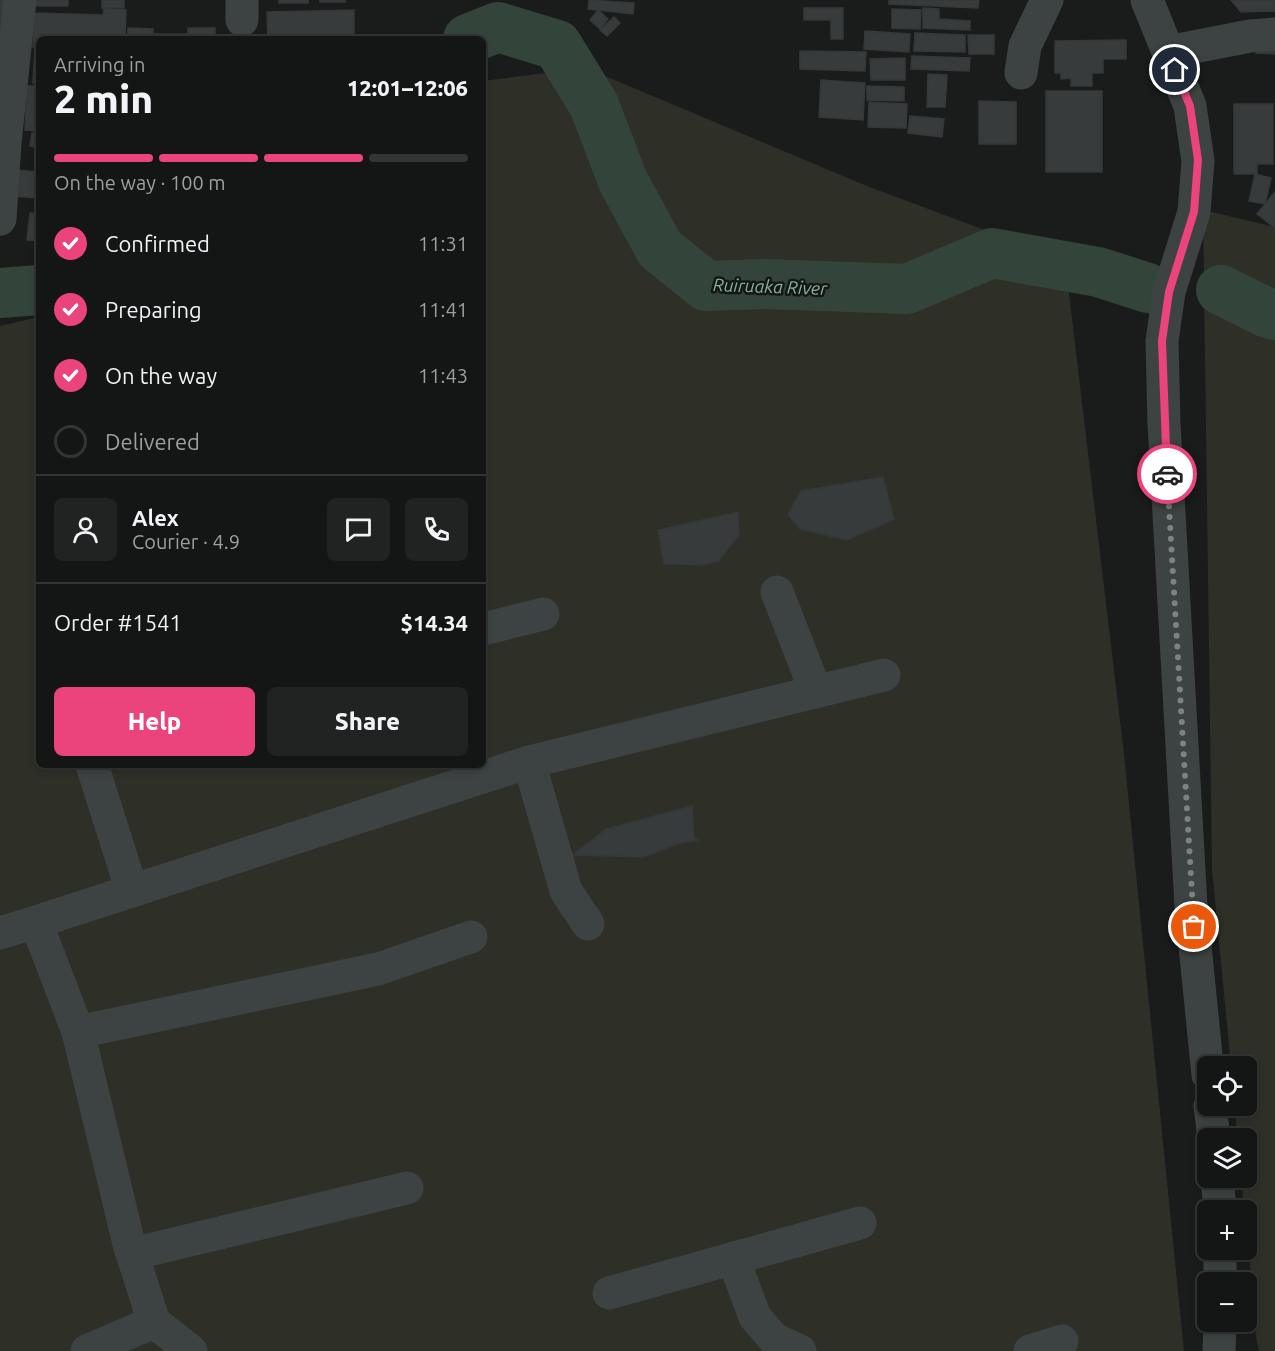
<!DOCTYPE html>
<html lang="en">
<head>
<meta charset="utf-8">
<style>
  body { margin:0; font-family:Ubuntu,sans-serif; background:#212222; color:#f1f3f6; height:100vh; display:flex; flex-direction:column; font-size:22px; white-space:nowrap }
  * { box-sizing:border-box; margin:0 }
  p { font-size:20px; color:#9d9fa0 }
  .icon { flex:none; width:33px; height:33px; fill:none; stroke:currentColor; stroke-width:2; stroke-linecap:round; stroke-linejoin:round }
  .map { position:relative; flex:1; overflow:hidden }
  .drawer { position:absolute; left:36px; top:36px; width:450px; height:732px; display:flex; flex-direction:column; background:#141515; border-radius:9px; box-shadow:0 3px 9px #0003,0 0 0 2px #333434 }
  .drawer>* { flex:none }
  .tools { position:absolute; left:1197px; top:1056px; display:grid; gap:12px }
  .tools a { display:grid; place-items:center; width:60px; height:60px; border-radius:9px; background:#141515; box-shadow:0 3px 9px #0003,0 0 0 2px #333434; font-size:30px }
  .pin { position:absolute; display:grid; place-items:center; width:51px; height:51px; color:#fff; margin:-26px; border:3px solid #fff; border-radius:50%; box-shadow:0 2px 6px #0007 }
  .courier { position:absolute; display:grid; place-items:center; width:60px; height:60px; margin:-30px; border:4px solid #eb437c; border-radius:50%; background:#fff; color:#222; box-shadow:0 2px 8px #0007 }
  .headline em { font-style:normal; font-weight:800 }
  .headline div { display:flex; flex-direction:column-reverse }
  .headline { display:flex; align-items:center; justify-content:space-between; height:102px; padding:0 18px }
  h1 { font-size:39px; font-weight:800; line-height:45px }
  .bar { display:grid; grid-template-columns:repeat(4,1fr); gap:9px 6px; align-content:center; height:72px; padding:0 18px }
  .bar i { height:8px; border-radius:4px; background:#333434 }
  .bar .on { background:#eb437c }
  .bar p { grid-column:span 4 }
  .line { display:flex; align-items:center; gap:15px; padding:0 18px; border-top:2px solid #333434 }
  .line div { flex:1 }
  .round { display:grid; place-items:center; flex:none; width:63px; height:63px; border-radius:9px; background:#212222 }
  ol { padding:0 18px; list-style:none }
  li { display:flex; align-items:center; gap:18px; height:66px }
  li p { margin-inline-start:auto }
  li .icon { padding:6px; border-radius:50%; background:#eb437c; color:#fff; stroke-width:4 }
  li:last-child { color:#9d9fa0 }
  li i { width:33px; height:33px; border:3px solid #333434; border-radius:50% }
  .cta { display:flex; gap:12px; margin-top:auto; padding:12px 18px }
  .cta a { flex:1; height:69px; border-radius:9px; background:#eb437c; color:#fff; font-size:24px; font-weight:800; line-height:69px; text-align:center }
  .cta a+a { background:#212222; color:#f1f3f6 }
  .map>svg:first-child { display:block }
  .green { fill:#2e2f26 }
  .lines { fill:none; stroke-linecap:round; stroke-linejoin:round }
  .river { stroke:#33453b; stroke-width:50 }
  .building { fill:#373b3b; stroke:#343838; stroke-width:1.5 }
  .minor { stroke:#3d4342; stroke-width:33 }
  .done { stroke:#7a8380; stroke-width:6; stroke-dasharray:0 10.8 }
  .route { stroke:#eb437c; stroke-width:8 }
  .labels { text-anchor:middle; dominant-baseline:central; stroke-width:5; stroke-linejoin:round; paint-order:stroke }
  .water-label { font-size:18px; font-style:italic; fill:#86b49b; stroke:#151717 }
</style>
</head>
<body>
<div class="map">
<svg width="1275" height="1351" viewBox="0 0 1275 1351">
  <rect width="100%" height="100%" fill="#1a1c1c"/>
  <g class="green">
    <polygon points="586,68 867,186 1065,260 1124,754 1184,1351 0,1351 0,326 39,317 39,765 483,765 483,81"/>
    <polygon points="1203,210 1275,227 1275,1351 1259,1351 1256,1337 1247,1232 1246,1210 1244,1210 1241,1178 1246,1178 1246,1138 1238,1138 1234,1106 1246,1106 1246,1066 1231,1066 1212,869"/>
  </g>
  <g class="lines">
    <g class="river">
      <polyline points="468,39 498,27 557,45 594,105 623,181 660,249 706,286 765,284 907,289 992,253 1098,272 1148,288"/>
      <polyline points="1221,290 1265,312 1275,315"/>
      <polyline points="0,293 39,290"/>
    </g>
  </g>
  <g class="building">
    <polygon points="0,0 6,0 0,34"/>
    <rect x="33" y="0" width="35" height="6"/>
    <rect x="102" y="0" width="22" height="8"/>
    <rect x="279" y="0" width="29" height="3"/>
    <rect x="320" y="0" width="25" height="2"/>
    <polygon points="589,0 634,3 633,14 588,9"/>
    <polygon points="889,0 979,0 978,8 889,4"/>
    <polygon points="1231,0 1275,0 1275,11 1241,12"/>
    <polygon points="804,8 843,8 843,39 831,39 831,20 804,20"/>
    <polygon points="923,8 939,9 939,19 970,21 970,30 923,28"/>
    <polygon points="104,9 126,10 125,39 39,39 39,47 33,47 34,13 103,15"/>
    <polygon points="892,9 921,10 920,29 892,28"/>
    <polygon points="354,10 354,39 268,39 267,12"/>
    <polygon points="598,10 608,19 600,29 590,20"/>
    <polygon points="614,17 620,23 607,36 600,30"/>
    <polygon points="128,28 153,29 153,34 188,34 188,28 215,28 215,39 128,39"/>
    <polygon points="865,31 910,34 909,52 864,49"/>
    <polygon points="915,33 965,35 965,52 914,51"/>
    <polygon points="968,35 994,35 994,54 969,54"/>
    <polygon points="1126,40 1126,59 1103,59 1103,73 1092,73 1092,86 1071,86 1071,78 1061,79 1061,73 1055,73 1055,41"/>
    <polygon points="1275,40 1275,54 1256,53 1261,41"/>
    <polygon points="35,47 39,47 39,83 33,83"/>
    <polygon points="800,51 866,52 865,71 800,69"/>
    <polygon points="912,56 970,58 969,71 911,69"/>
    <polygon points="905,58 905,80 871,80 870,59"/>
    <polygon points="928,74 947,75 945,107 927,107"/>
    <polygon points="821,80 865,83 863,120 819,117"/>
    <polygon points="27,86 39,86 39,131 25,130"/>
    <polygon points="867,86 904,87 904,101 867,100"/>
    <rect x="1046" y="91" width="56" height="81"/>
    <polygon points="979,101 1016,102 1016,144 979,144"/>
    <polygon points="869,102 907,104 906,128 868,127"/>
    <polygon points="1234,104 1273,104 1273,164 1257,164 1257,174 1234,174"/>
    <polygon points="910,116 944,119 942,137 908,133"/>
    <polygon points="32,133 39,134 39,148 30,146"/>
    <polygon points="15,170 39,172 39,198 12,196"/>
    <polygon points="1255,174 1271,178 1265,204 1249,201"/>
    <polygon points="1275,192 1275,228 1257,214"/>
    <polygon points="30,213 39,214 39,241 27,240"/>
    <polygon points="883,477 894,519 847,540 800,529 788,514 801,491"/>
    <polygon points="738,512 739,535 718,561 702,565 664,564 658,530"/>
    <polygon points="692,806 694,838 698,840 677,844 644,857 573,855 606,829"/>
  </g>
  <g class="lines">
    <g class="minor">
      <polyline points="1147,0 1190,106 1198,161 1194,212 1169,292 1162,341 1164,424 1191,906 1208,1075"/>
      <polyline points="242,20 242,0"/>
      <polyline points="1168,52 1250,36 1275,34"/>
      <polyline points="1021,73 1025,46 1047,0"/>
      <polyline points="0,219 5,143 20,0"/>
      <polyline points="777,592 816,692"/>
      <polyline points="483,629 543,614"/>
      <polyline points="529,762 566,891 588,924"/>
      <polyline points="92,765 132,891"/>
      <polyline points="0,933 36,922"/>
      <polyline points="78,1032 378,969 471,937"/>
      <polyline points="1210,1106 1214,1138"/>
      <polyline points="1217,1178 1220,1210"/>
      <polyline points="132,1254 407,1188"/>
      <polyline points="733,1258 755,1317 774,1339 800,1351"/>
      <polyline points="1220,1282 1220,1250"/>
      <polyline points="609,1293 860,1223"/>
      <polyline points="154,1322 129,1244 78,1032 36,922 529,762 884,675"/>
      <polyline points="87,1351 154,1322 191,1351"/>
      <polyline points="1030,1351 1062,1341"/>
      <polyline points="1219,1351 1220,1322"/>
    </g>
  </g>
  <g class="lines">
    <polyline class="done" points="1167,474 1194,927"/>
    <polyline class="route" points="1167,474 1162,341 1169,292 1194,212 1198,160 1190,106 1175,70"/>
  </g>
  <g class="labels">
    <g class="water-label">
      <text transform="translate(770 286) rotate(2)">Ruiruaka River</text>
    </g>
  </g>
</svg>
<div class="tools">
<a><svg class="icon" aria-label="locate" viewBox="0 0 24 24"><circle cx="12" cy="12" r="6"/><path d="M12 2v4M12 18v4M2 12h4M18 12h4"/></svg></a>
<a><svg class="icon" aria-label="layers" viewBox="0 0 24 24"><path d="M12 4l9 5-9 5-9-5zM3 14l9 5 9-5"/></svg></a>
<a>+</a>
<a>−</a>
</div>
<div class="pin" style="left:1194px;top:927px;background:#ea580c"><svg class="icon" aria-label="bag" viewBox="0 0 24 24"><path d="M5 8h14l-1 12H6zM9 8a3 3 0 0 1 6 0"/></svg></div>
<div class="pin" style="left:1175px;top:70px;background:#1f2937"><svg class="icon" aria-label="home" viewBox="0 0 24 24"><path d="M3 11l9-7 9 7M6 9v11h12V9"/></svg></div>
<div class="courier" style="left:1167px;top:474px"><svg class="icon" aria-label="car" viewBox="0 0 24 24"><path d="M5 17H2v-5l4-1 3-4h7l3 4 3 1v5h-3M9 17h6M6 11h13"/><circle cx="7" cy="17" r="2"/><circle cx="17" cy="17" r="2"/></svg></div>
<section class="drawer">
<div class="headline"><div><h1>2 min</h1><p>Arriving in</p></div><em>12:01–12:06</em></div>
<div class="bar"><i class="on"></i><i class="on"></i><i class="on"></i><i></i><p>On the way · 100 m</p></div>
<ol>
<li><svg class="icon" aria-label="check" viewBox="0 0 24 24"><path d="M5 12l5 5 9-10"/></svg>Confirmed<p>11:31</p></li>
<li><svg class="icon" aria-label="check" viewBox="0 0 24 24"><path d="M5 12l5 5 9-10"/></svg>Preparing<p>11:41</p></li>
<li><svg class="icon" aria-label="check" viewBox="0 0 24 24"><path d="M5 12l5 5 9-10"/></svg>On the way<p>11:43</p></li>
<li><i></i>Delivered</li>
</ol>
<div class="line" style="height:108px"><a class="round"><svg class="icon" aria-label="person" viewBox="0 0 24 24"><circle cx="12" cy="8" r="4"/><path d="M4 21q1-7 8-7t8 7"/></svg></a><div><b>Alex</b><p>Courier · 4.9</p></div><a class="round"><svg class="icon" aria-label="chat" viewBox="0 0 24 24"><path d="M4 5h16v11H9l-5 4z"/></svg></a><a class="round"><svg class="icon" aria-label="phone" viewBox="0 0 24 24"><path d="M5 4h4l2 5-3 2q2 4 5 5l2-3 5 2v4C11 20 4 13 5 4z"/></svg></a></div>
<div class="line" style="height:78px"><div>Order #1541</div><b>$14.34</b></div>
<div class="cta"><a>Help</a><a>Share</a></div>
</section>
</div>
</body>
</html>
